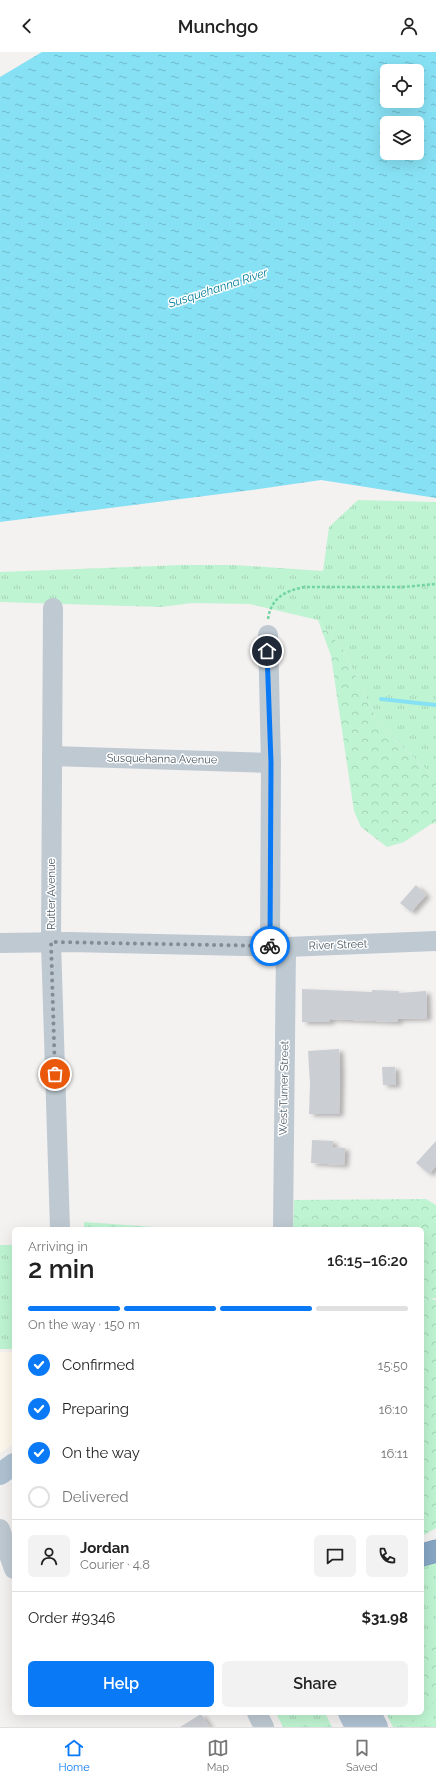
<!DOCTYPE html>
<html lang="en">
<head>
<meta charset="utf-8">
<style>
  body { margin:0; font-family:Raleway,sans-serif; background:#f2f2f2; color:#222; height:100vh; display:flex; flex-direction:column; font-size:15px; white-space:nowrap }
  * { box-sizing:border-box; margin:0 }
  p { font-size:13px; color:#767676 }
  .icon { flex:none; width:22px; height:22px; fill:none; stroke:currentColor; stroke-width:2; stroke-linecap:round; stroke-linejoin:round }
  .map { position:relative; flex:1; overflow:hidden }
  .drawer { position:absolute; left:12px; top:1175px; width:412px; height:488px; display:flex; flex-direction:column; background:#fff; border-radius:6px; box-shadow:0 4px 16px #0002 }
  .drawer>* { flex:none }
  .buttons { position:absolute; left:380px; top:12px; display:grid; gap:8px }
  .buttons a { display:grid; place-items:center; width:44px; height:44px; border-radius:6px; background:#fff; box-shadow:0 4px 16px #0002; font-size:20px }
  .pin { position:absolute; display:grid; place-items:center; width:34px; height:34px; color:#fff; margin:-17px; border:2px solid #fff; border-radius:50%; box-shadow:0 1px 4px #0007 }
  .courier { position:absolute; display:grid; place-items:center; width:40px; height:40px; margin:-20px; border:3px solid #0a79f5; border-radius:50%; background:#fff; color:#222; box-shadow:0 1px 5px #0007 }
  .overview em { font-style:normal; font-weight:600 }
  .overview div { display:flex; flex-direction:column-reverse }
  .overview { display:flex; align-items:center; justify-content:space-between; height:68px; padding:0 16px }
  h1 { font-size:26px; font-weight:600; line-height:30px }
  .bar { display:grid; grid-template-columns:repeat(4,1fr); gap:6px 4px; align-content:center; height:48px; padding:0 16px }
  .bar i { height:5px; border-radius:3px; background:#e0e0e0 }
  .bar .current { background:#0a79f5 }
  .bar p { grid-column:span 4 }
  .line { display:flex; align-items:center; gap:10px; padding:0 16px; border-top:1px solid #e0e0e0 }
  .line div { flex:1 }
  .round { display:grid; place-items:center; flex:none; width:42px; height:42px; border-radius:6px; background:#f2f2f2 }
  ol { padding:0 16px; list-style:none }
  li { display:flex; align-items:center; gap:12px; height:44px }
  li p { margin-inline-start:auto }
  li .icon { padding:4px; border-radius:50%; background:#0a79f5; color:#fff; stroke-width:4 }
  li:last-child { color:#767676 }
  li i { width:22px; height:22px; border:2px solid #e0e0e0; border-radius:50% }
  .button { display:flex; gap:8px; margin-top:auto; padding:8px 16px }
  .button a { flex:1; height:46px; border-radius:6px; background:#0a79f5; color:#fff; font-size:16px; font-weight:600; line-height:46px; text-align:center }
  .button a+a { background:#f2f2f2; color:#222 }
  header { display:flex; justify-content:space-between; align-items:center; height:52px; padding:0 16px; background:#fff; font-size:18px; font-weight:600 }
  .menu { display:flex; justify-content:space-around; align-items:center; height:56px; border-top:1px solid #e0e0e0; background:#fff; font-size:11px; color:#767676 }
  .menu a { display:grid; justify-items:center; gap:2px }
  .menu .current { color:#0a79f5 }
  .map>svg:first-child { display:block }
  .commercial { fill:#fef8ec }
  .grass { fill:url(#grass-tufts) }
  .forest { fill:url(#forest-crowns) }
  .water { fill:url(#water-ripples); fill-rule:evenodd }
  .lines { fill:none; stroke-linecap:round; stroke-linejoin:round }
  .stream { stroke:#87e1f4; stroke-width:4 }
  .building { fill:#cbcfd4; filter:url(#shadow) }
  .highway-casing { stroke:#7191b0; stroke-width:23 }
  .path { stroke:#72d5a1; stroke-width:2.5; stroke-dasharray:3 2; stroke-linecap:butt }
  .minor { stroke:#bec9d2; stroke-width:20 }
  .major { stroke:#afc2d2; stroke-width:22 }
  .highway { stroke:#86a6c4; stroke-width:22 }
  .done { stroke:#848c93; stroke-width:4; stroke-dasharray:0 7.2 }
  .route { stroke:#0a79f5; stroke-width:5 }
  .labels { text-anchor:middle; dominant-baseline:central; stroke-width:3; stroke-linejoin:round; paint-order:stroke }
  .street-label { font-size:11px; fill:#475661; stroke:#fff }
  .water-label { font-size:12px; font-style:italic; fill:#037f99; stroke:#fff }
</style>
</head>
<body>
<header><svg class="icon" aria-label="back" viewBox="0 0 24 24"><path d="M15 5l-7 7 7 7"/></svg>Munchgo<svg class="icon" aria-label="person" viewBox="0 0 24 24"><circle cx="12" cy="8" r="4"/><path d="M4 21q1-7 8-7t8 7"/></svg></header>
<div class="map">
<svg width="436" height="1675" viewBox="0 0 436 1675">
  <defs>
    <pattern id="grass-tufts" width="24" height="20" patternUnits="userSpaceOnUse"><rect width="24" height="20" fill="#bef4d1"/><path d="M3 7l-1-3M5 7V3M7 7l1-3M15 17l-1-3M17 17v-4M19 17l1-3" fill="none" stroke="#a5d3b6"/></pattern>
    <pattern id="forest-crowns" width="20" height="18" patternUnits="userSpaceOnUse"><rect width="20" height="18" fill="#bef4d1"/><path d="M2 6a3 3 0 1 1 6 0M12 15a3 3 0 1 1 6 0" fill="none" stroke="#a5d3b6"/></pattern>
    <pattern id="water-ripples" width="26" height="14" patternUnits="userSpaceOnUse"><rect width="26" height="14" fill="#87e1f4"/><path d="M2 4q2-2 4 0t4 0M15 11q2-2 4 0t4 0" fill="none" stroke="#70b9c9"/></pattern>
    <filter id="shadow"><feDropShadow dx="4.5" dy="2.5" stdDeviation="2" flood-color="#0004"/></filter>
  </defs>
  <rect width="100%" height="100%" fill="#f4f1f1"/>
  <polygon class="commercial" points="0,1300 14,1300 14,1392 0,1401"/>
  <g class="grass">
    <polygon points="358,448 436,450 436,726 380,674 343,597 318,568 250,552 192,551 161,555 0,550 0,520 181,513 235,513 323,519 329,475"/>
    <polygon points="84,1170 168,1176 168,1177 84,1177"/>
    <rect x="0" y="1193" width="14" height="104"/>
    <polygon points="436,1510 436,1675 393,1675 386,1661 422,1661 422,1514"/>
    <polygon points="276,1661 325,1661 332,1675 283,1675"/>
  </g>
  <g class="forest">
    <polygon points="318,568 343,597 380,674 436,726 436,771 431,772 404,790 387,795 361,775 354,759 331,604"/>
    <polygon points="426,1147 436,1153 436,1246 430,1247 436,1248 436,1476 422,1484 422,1248 424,1247 422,1245 422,1177 293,1177 294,1148"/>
    <polygon points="436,1580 436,1648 412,1670 403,1661 422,1661 422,1599"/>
  </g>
  <path class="water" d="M42 0H436V446L321 428 259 437 0 470V25ZM387 19H417V49H387ZM387 71H417V101H387Z"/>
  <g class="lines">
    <polyline class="stream" points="381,647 436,653"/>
  </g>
  <g class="building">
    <polygon points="416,833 426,843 411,860 400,851"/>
    <polygon points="302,937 372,940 372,938 399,939 399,941 426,939 427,966 398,967 398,970 330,967 330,970 302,970"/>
    <polygon points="339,997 340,1020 339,1062 309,1062 310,1032 308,999"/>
    <polygon points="382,1015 395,1015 396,1033 383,1033"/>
    <polygon points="312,1088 333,1089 333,1095 345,1096 344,1113 311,1111"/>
    <polygon points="436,1089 436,1114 429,1122 416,1111"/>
    <polygon points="201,1662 210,1675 180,1675"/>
  </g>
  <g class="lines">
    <defs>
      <polyline id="highway" points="422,1503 436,1499"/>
    </defs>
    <use href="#highway" class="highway-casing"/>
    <path class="path" d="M268 567C271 546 285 539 304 535H403L436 532"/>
    <g class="minor">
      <polyline points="53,556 51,890 60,1177"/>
      <polyline points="268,583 271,711 270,894"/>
      <polyline points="52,704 271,711"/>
      <polyline points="0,891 69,890 286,895 436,889"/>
      <polyline points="283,1177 286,895"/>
      <polyline points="0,1477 14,1517"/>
      <polyline points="257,1661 264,1675"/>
    </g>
    <g class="major">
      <polyline points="0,1422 14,1412"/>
      <polyline points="349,1661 356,1675"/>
      <polyline points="370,1661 377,1675"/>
    </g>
    <use href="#highway" class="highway"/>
  </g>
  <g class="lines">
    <polyline class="done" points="55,1022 51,890 270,894"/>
    <polyline class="route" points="267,599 271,711 270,894"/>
  </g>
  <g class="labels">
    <g class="street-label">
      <text transform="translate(162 707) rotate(1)">Susquehanna Avenue</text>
      <text transform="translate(51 842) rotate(-90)">Rutter Avenue</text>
      <text transform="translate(338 893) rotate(-2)">River Street</text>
      <text transform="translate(284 1036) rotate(-89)">West Turner Street</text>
    </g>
    <g class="water-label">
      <text transform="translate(218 236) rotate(-18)">Susquehanna River</text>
    </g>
  </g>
</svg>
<div class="buttons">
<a><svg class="icon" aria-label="locate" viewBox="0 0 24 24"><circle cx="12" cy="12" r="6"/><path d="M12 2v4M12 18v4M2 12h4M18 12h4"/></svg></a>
<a><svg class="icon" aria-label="layers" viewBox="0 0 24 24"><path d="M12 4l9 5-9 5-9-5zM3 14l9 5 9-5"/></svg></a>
</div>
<div class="pin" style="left:55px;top:1022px;background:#ea580c"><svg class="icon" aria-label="bag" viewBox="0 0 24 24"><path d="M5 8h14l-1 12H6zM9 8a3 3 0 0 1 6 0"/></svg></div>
<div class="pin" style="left:267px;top:599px;background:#1f2937"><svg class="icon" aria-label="home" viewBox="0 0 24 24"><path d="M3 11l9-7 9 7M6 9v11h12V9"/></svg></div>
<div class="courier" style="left:270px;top:894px"><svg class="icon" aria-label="bike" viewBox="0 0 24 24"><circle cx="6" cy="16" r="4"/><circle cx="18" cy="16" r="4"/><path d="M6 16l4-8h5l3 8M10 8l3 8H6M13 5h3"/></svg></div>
<section class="drawer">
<div class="overview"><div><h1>2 min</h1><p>Arriving in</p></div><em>16:15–16:20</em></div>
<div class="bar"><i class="current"></i><i class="current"></i><i class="current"></i><i></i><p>On the way · 150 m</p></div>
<ol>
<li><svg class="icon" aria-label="check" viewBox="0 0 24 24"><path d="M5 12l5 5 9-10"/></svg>Confirmed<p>15:50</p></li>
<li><svg class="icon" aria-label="check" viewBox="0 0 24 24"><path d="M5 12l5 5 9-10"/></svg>Preparing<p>16:10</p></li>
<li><svg class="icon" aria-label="check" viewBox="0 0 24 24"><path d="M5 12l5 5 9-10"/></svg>On the way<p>16:11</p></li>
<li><i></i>Delivered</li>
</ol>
<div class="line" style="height:72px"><a class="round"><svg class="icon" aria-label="person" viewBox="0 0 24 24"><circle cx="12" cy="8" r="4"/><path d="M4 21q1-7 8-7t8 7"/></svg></a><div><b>Jordan</b><p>Courier · 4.8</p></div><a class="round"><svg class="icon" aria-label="chat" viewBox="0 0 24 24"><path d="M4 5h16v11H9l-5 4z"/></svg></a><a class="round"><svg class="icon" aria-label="phone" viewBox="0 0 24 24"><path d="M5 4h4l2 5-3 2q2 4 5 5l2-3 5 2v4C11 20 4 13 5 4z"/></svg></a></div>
<div class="line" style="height:52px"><div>Order #9346</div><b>$31.98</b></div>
<div class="button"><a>Help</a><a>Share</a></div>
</section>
</div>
<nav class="menu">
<a class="current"><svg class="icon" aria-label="home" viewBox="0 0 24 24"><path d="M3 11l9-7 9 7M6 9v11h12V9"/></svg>Home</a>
<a><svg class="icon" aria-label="map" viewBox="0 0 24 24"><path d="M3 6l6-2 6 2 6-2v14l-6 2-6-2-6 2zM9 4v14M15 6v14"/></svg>Map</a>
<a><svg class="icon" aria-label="saved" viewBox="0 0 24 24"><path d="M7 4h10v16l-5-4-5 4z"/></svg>Saved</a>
</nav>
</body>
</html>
